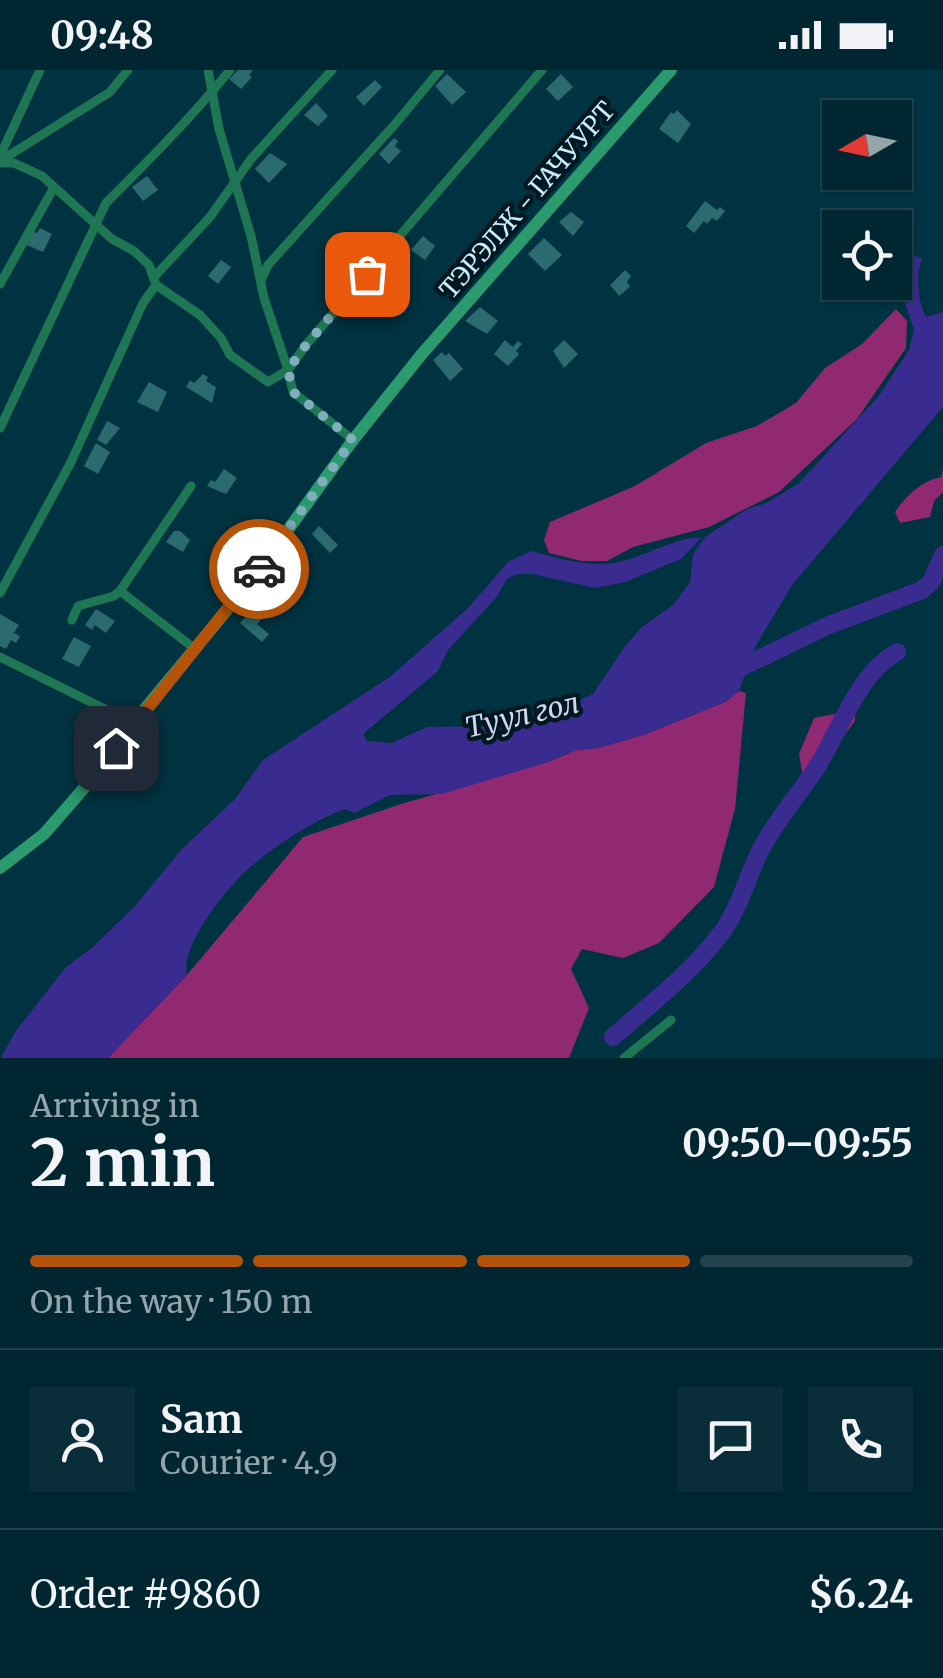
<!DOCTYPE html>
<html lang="en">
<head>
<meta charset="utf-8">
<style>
  body { margin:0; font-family:Merriweather,serif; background:#0a2e39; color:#f1f3f6; height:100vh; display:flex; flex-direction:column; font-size:38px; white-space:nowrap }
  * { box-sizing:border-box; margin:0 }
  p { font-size:32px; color:#95a5ab }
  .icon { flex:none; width:55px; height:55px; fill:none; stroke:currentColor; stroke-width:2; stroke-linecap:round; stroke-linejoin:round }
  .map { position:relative; height:988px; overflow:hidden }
  .panel { display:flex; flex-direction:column; background:#002631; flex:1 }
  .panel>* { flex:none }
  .needle { width:65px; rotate:261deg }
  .fabs { position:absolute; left:822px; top:30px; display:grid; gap:20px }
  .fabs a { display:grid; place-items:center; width:90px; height:90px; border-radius:0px; background:#002631; box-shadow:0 2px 8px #0004,0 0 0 2px #22434d; font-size:50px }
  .pin { position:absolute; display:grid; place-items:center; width:85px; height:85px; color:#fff; margin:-42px; border-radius:20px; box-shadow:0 5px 15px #0006 }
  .courier { position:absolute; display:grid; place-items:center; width:100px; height:100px; margin:-50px; border:8px solid #b45309; border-radius:50%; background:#fff; color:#222; box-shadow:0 2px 12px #0007 }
  .head em { font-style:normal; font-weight:700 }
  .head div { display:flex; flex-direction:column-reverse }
  .head { display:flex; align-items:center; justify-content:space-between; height:170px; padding:0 30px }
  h1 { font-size:65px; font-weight:700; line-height:75px }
  .bar { display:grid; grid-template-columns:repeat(4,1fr); gap:15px 10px; align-content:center; height:120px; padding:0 30px }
  .bar i { height:12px; border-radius:8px; background:#22434d }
  .bar .current { background:#b45309 }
  .bar p { grid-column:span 4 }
  .line { display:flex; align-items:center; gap:25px; padding:0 30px; border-top:2px solid #22434d }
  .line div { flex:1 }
  .round { display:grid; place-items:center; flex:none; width:105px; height:105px; border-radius:0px; background:#0a2e39 }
  .status { display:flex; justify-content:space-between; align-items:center; height:70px; padding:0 50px; background:#002631; direction:ltr }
  .status svg { height:28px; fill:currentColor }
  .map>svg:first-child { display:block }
  .forest { fill:#912972 }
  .water { fill:#3a2b90 }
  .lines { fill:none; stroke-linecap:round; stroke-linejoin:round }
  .river { stroke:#3a2b90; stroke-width:18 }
  .building { fill:#2b6a6f }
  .street { stroke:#1e7654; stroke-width:9 }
  .secondary { stroke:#2b9a6e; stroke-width:12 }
  .done { stroke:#81aebc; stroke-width:10; stroke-dasharray:0 18 }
  .route { stroke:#b45309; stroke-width:12 }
  .labels { text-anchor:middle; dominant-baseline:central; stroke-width:9; stroke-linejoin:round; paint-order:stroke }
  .street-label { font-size:25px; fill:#c7f0ff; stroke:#001921 }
  .water-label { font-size:28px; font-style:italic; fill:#d4d6f1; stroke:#001921 }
</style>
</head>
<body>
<div class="status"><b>09:48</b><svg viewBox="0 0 49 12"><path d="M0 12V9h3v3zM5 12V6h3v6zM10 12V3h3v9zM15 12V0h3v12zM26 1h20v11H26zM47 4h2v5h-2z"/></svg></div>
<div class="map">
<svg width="943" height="988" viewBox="0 0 943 988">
  <rect width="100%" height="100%" fill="#003341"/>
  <g class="forest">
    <polygon points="896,239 907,251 906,278 857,349 779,422 709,457 633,477 607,491 582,491 549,483 544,470 550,452 635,416 706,373 757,356 796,333 825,298 862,274"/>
    <path d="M943 398V422L934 431 930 447 900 453 895 442C907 425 921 411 941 407Z"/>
    <polygon points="739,621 746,623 735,739 714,817 659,873 623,888 582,879 571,899 589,938 569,988 108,988 187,905 303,767 401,734 548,692 576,680 598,678 646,664 727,631"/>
    <polygon points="855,640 855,651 832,681 825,701 815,709 803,707 799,684 814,648"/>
  </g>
  <path class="water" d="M912 184 922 189C915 206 918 231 926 247L943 242V337L792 515 755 577 739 621 727 631 646 664 598 678 576 680 548 692 442 724 390 725 354 743 345 739C314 750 271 778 247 800 225 820 180 876 187 905L108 988H1L15 962 66 897 92 878 136 835 181 780 236 728 263 690 391 606 468 538 508 492 531 481C566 490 597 501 633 488 657 480 677 468 702 467L681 489 625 512 595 518 533 504H517L507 509 496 528 448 580 438 601 363 664 367 671 392 673 427 657 504 656 537 649 593 624 625 576 642 557 673 535 690 512 693 484 705 467 747 439 767 433 799 413 878 327 909 280 914 260 902 223 903 202Z"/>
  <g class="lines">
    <g class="river">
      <polyline points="727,604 829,555 922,520 931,512 943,485"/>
      <path d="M613 967C649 935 690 904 719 866 738 842 746 811 759 783 774 753 796 728 815 700 840 662 856 605 897 582"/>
    </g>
  </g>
  <g class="building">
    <polygon points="238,0 253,0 249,5 252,7 241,19 229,9"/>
    <polygon points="447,4 466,22 452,35 435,16"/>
    <polygon points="561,4 573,17 558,31 546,19"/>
    <polygon points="375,10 382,17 364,36 356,27"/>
    <polygon points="316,33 328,46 318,56 304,45"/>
    <polygon points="677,40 691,54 678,73 659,59 671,42 674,44"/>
    <polygon points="394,68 398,71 395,76 401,81 389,94 379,84"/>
    <polygon points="270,83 287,94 269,113 255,99"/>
    <polygon points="147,106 158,120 143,131 132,117"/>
    <polygon points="705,131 717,140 720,137 725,141 717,151 712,148 707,154 704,151 694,163 686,156"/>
    <polygon points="571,142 584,152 573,166 559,152"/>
    <polygon points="40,158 52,164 43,182 27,175 33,161 37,163"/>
    <polygon points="423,166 435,176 425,190 411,180"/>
    <polygon points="544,168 562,185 545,201 528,184"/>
    <polygon points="221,190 231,197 218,214 208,206"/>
    <polygon points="625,200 631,206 627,212 630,217 619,226 610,215"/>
    <polygon points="480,237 498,251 487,264 465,251"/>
    <polygon points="505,270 513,277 518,271 522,274 516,281 519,284 508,296 494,284"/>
    <polygon points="564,270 578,284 564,298 553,281"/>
    <polygon points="442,282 445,286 449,283 463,299 450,311 433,290"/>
    <polygon points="203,304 208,307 206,311 216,317 212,333 186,317 190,310 194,313"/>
    <polygon points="149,312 167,322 158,342 137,332"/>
    <polygon points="107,351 120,358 106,375 97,370"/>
    <polygon points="96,373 110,382 98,404 84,396"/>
    <polygon points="224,399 237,408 226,424 207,416 211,410 215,412"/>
    <polygon points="319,456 338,475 330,483 312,464"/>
    <polygon points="174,461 180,461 190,470 183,482 166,472"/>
    <polygon points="289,495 298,503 275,529 266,520"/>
    <polygon points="264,527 274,535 257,554 269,564 262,572 240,553"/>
    <polygon points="96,539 115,551 106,563 95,555 92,560 85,555"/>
    <polygon points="0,544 19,555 14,563 20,566 16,573 11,570 6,579 0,576"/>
    <polygon points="74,567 91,576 79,597 62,589"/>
  </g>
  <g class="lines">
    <g class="street">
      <polyline points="0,86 40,0"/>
      <polyline points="0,91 110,22 128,0"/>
      <polyline points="0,93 14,93 42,106 112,169 134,181 149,195 156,215 200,245 221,268 230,285 268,312 288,300 264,228 251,166 219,59 208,0"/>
      <polyline points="155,206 210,147 251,89 332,0"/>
      <polyline points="261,210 268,195 396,53 440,0"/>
      <polyline points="0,214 53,119"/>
      <path d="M0 358 106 133C149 90 192 47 230 0"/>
      <polyline points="353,370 293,322 288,300 306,275 542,0"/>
      <polyline points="191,416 120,521 195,579"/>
      <polyline points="0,523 71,392 143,233 156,215"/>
      <polyline points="72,550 78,536 114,526 120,521"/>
      <polyline points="0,587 133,653"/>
      <polyline points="624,988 671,950"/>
    </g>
    <polyline class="secondary" points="0,798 44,764 98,702 133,653 251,511 353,370 421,285 671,0"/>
  </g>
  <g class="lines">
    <polyline class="done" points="259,499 353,370 293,322 288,300 306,275 367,204"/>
    <polyline class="route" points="116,678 259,499"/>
  </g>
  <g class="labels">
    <g class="street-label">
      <text transform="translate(527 130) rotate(-49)">ТЭРЭЛЖ - ГАЧУУРТ</text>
    </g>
    <g class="water-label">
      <text transform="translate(522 645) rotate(-13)">Туул гол</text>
    </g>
  </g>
</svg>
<div class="fabs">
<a><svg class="needle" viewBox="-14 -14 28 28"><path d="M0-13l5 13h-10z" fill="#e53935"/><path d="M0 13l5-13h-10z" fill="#95a5ab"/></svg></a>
<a><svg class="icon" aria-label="locate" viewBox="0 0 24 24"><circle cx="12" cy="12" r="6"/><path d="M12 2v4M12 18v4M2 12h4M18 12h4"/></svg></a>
</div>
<div class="pin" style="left:367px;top:204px;background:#ea580c"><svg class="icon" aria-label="bag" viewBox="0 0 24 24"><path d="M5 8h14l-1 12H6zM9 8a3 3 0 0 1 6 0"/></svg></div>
<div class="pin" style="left:116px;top:678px;background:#1f2937"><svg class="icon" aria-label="home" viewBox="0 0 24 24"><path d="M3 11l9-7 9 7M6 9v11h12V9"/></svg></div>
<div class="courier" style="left:259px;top:499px"><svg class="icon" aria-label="car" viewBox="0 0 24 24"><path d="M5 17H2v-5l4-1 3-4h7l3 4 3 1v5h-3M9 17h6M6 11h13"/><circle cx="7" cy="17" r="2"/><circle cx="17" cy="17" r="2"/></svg></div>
</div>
<section class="panel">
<div class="head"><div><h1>2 min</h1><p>Arriving in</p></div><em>09:50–09:55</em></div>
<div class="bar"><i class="current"></i><i class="current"></i><i class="current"></i><i></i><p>On the way · 150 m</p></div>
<div class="line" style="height:180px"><a class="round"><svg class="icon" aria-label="person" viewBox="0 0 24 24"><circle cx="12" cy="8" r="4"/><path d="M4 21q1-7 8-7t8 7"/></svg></a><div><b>Sam</b><p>Courier · 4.9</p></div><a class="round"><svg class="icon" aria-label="chat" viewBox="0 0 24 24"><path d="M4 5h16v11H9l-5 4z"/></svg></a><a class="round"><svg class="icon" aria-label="phone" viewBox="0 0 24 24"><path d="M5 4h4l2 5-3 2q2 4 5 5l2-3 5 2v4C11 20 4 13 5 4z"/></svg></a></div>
<div class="line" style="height:130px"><div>Order #9860</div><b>$6.24</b></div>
</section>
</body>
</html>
